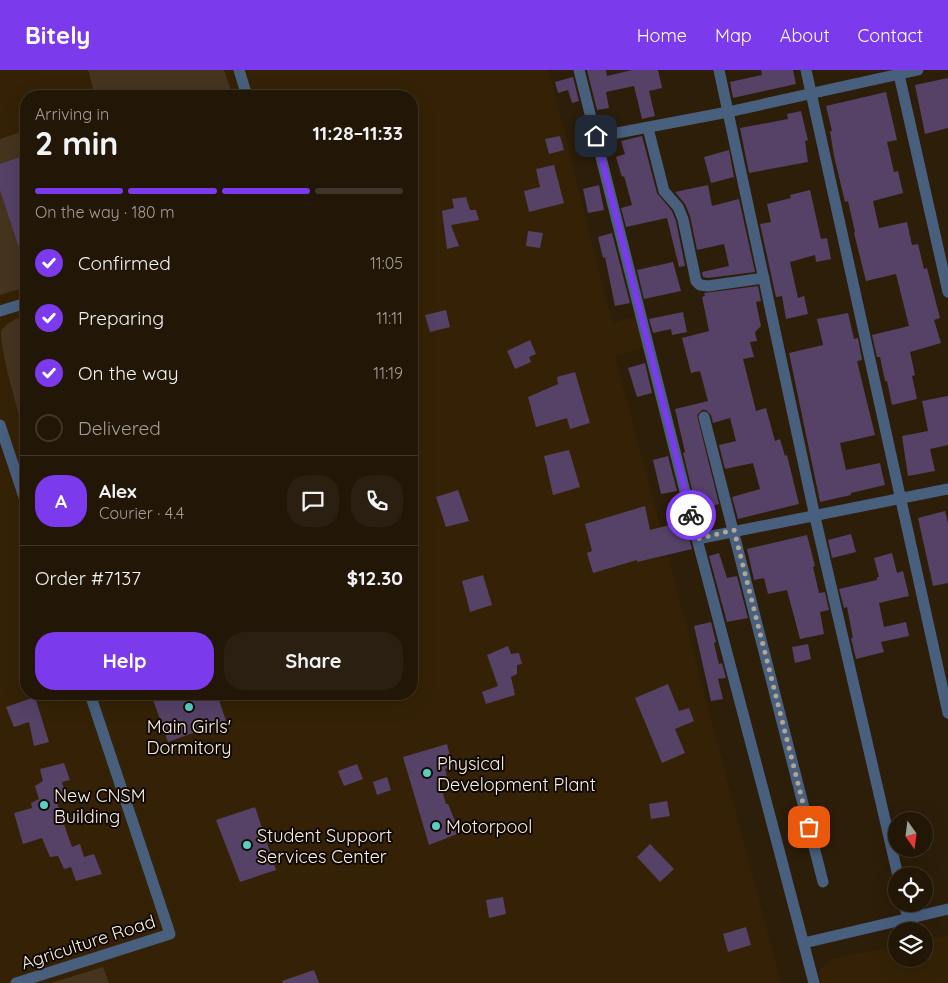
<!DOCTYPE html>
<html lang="en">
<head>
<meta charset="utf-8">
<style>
  body { margin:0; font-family:Quicksand,sans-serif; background:#2a1f11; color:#f1f3f6; height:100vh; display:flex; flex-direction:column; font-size:19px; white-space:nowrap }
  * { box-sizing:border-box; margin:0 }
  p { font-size:16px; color:#a29f9b }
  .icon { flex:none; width:28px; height:28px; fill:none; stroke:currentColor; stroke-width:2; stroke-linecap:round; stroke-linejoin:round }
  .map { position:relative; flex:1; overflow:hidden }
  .details { position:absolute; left:20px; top:20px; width:398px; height:610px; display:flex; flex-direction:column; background:#221607; border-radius:20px; box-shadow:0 5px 20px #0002,0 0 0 1px #3f3528 }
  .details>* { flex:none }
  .needle { width:32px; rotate:166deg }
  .buttons { position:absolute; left:888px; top:742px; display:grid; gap:10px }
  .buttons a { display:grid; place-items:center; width:45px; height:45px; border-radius:50%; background:#221607; box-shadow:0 5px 20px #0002,0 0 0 1px #3f3528; font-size:25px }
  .pin { position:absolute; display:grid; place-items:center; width:42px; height:42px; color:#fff; margin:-21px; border-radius:10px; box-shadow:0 2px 8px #0006 }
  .courier { position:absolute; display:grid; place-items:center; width:50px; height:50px; margin:-25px; border:4px solid #7c3aed; border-radius:50%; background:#fff; color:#222; box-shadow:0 1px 6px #0007 }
  .head em { font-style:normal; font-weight:800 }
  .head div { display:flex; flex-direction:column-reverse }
  .head { display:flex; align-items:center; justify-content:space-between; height:85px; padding:0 15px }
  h1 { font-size:32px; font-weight:800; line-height:38px }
  .bar { display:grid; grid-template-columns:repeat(4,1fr); gap:8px 5px; align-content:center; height:60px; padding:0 15px }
  .bar i { height:6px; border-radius:4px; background:#3f3528 }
  .bar .on { background:#7c3aed }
  .bar p { grid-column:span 4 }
  .line { display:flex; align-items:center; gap:12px; padding:0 15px; border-top:1px solid #3f3528 }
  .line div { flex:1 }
  .round { display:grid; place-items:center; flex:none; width:52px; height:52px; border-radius:20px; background:#2a1f11 }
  ol { padding:0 15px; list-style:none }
  li { display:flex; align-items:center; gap:15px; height:55px }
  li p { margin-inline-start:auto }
  li .icon { padding:5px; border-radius:50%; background:#7c3aed; color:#fff; stroke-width:4 }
  li:last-child { color:#a29f9b }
  li i { width:28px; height:28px; border:2px solid #3f3528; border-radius:50% }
  .button { display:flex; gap:10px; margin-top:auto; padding:10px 15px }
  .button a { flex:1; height:58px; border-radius:20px; background:#7c3aed; color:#fff; font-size:20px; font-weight:800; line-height:58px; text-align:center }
  .button a+a { background:#2a1f11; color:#f1f3f6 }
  header { display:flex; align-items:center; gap:30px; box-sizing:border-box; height:70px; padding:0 25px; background:#7c3aed; color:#fff }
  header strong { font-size:24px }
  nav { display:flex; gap:28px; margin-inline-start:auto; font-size:18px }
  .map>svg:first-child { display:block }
  .built { fill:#352206; fill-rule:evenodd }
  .green { fill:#45341e }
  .building { fill:#564167 }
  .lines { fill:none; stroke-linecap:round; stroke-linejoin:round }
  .minor { stroke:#485f7e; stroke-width:11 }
  .done { stroke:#b1a595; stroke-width:5; stroke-dasharray:0 9 }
  .route { stroke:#7c3aed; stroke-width:6 }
  .poi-dot { fill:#57cec1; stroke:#100903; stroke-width:2 }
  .labels { text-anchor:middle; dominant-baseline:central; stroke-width:4; stroke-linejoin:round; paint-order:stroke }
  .poi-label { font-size:18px; fill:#f8eee1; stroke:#100903; text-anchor:start }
  .street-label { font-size:18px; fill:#f8eee1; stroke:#100903 }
</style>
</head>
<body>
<header>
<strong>Bitely</strong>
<nav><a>Home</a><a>Map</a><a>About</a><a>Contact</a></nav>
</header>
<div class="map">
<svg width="948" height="913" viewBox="0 0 948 913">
  <rect width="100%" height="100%" fill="#2d1e09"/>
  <g class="built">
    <path d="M0 0H549L612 253 637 246 644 277 615 286 781 913H0ZM26 26H411V624H26Z"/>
    <polygon points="948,865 948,913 821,913 818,902 832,889 896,876 896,889 924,889 924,870"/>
  </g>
  <g class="green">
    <polygon points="88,0 224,0 233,26 95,26"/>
    <polygon points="26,60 26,217 0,225 0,69"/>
    <path d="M26 245V368C19 347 0 280 1 262 5 253 17 248 26 245Z"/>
    <polygon points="103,897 109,913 51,913"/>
  </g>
  <g class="building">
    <polygon points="587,0 606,0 607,6 632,0 658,0 662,18 649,21 655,46 642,49 634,16 606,22 609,38 597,40"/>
    <polygon points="761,0 793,0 796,14 733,28 730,12 762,5"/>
    <polygon points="573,7 579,31 572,33 568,20 558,23 555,12"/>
    <polygon points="948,8 948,58 925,64 915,15"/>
    <polygon points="886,22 897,70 887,72 894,102 898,101 903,123 873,131 879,158 907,152 912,175 918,174 924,199 927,198 940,248 934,250 941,273 910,282 915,305 912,306 917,329 892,335 887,311 885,311 880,287 877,287 872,265 909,256 896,204 866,211 854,163 855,162 848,131 845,132 834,86 830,61 832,61 826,36"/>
    <polygon points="801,41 808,70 805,71 808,92 749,103 740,58 788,49 787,44"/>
    <polygon points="560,66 564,80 549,84 545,69"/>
    <polygon points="642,66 657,123 672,141 676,151 685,196 679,197 667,148 626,157 621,138 632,135 624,106 622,107 616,87 625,84 621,71"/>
    <polygon points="729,80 734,107 711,113 704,87"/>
    <polygon points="26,85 26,192 24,193 0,120 0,94"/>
    <polygon points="554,95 564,133 529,142 524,121 540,117 536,99"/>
    <polygon points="599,115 604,140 588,143 583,119"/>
    <polygon points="708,115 712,136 739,129 755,202 708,208 703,207 702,202 729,196 724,174 697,180 690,146 685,134 675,122"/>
    <polygon points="810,120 821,169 827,168 831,189 816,192 815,185 790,192 798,228 804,226 808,244 786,249 782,226 776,227 760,154 771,152 767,134 791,128 790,125"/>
    <polygon points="466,127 470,140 476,140 479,150 451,155 459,176 447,179 442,141 454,138 452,129"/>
    <polygon points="528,161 543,163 540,178 526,176"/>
    <polygon points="612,163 630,233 615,236 605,187 603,188 598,167"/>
    <polygon points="673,192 681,221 644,229 637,200"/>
    <polygon points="758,216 761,231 756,232 761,256 755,262 757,271 750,272 754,287 743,289 756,341 766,338 775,371 780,369 785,386 787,385 799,434 738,449 732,427 760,419 753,393 725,399 719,375 736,371 730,348 713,353 711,345 706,340 702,340 697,345 719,434 697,440 683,383 685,382 675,339 708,331 700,301 691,303 682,268 709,261 702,227 705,226 704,223"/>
    <polygon points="446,240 450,257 430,262 425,245"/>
    <polygon points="683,242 687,262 672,265 671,259 653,263 649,249"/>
    <polygon points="848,243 854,269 858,268 862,290 857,291 875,365 840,373 846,400 880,393 885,415 851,423 851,425 820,432 789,283 823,275 817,249"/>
    <polygon points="530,270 536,284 529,287 531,292 515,299 507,281"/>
    <polygon points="645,293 652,323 637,327 628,298"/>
    <polygon points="575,302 590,353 570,359 567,348 536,357 528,327 558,314 557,307"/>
    <polygon points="948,326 948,375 930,379 935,401 908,406 902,366 928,361 922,331"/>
    <polygon points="569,380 580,417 553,425 544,386"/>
    <polygon points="668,386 677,421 661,424 653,390"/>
    <polygon points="458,420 469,451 446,457 436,427"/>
    <polygon points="645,436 650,460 685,451 692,479 637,492 637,490 593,503 587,483 592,481 585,454"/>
    <polygon points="945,441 948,453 948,513 933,516 918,448"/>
    <polygon points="851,464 856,482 832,488 828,470"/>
    <polygon points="807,465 815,496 813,497 819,523 825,522 829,540 820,542 824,564 800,569 787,520 768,524 764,508 754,510 747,479"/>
    <polygon points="719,483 727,508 737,506 748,548 727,552 709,486"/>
    <polygon points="892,483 897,503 903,501 909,526 879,533 884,557 906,552 909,566 881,572 884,582 856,589 851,568 853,568 847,537 844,538 839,519 877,510 877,507 879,507 874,488"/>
    <polygon points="483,505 492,535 470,542 462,511"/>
    <polygon points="711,552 716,572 714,573 719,594 722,593 726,608 718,609 723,629 711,631 694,556"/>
    <polygon points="808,574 811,589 795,593 792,577"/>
    <polygon points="508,576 511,584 519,583 522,594 517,595 517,604 511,607 515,625 486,634 482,622 498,616 487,585"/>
    <polygon points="668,614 679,641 689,638 694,651 675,659 685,683 662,693 635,628"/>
    <polygon points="151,624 217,624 226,651 168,672"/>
    <polygon points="35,627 49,672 34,676 29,652 14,657 6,637"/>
    <polygon points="447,674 453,697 445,699 447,707 439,710 446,734 448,734 460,763 429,775 403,687"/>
    <polygon points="64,693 70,710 62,712 66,726 56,730 67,763 72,777 80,774 84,787 94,784 102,804 76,811 71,797 64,799 58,786 50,787 42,768 23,774 14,743 32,738 31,733 39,729 35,716 43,711 40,699"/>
    <polygon points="357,694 363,709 344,716 338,701"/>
    <polygon points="387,707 391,720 377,725 373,712"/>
    <polygon points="667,731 670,746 651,749 649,734"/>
    <polygon points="255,737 276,800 240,812 216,750"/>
    <polygon points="650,774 674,799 660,812 637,787"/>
    <polygon points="503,827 506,844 489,848 486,830"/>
    <polygon points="746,857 751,875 728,882 723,864"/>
    <polygon points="314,900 319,913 283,913 282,911"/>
  </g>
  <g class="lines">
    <g class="minor">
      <polyline points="239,0 247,26"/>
      <polyline points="579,0 697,469 814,913"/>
      <polyline points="719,0 815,447 898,806"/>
      <polyline points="806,0 948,643"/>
      <polyline points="898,0 948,222"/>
      <polyline points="648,58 664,121 678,137 683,149 696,211 700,215 708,216 764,208"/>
      <polyline points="596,67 728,42 918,0"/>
      <polyline points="0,241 26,233"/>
      <polyline points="704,347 823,812"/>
      <polyline points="0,355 26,433"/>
      <polyline points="697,469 948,419"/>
      <polyline points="904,834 908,848"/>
      <polyline points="804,873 948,839"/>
      <polyline points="16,913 170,864 90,624"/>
    </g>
  </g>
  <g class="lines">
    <polyline class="done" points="691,445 697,469 734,460 809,757"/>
    <polyline class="route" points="596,66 691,445"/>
  </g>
  <g class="poi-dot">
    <circle cx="189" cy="637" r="5"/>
    <circle cx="427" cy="703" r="5"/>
    <circle cx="44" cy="735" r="5"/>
    <circle cx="436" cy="756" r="5"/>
    <circle cx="247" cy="775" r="5"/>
  </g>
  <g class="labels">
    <g class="poi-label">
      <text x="189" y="656" text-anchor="middle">Main Girls'<tspan x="189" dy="21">Dormitory</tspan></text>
      <text x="437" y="693">Physical<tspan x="437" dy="21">Development Plant</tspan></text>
      <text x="54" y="725">New CNSM<tspan x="54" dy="21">Building</tspan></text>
      <text x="446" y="756">Motorpool</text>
      <text x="257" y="765">Student Support<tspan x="257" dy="21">Services Center</tspan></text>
    </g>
    <g class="street-label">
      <text transform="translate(88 872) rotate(-18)">Agriculture Road</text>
    </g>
  </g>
</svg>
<div class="buttons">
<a><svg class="needle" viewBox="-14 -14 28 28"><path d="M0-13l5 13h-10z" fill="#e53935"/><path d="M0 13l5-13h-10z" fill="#a29f9b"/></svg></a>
<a><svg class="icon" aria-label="locate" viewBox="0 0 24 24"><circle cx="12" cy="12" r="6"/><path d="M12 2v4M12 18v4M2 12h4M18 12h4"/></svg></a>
<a><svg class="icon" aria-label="layers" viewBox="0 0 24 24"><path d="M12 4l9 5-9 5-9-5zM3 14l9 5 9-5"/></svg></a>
</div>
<div class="pin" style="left:809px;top:757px;background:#ea580c"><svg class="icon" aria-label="bag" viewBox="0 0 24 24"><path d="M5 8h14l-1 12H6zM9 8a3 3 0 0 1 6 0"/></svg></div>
<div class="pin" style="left:596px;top:66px;background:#1f2937"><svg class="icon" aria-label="home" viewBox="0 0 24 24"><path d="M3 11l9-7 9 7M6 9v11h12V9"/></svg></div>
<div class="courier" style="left:691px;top:445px"><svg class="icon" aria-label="bike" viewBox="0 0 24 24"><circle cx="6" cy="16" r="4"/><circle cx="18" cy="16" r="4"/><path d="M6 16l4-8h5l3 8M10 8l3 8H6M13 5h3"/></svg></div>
<section class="details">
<div class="head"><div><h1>2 min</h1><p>Arriving in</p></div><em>11:28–11:33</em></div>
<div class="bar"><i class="on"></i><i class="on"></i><i class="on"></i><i></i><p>On the way · 180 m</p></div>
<ol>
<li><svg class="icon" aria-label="check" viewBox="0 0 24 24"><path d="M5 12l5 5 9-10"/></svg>Confirmed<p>11:05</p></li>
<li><svg class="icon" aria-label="check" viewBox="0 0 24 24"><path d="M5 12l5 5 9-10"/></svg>Preparing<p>11:11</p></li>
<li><svg class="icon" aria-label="check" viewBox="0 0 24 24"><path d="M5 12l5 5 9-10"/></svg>On the way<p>11:19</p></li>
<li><i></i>Delivered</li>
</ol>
<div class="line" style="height:90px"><b class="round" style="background:#7c3aed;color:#fff">A</b><div><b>Alex</b><p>Courier · 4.4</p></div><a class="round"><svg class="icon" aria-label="chat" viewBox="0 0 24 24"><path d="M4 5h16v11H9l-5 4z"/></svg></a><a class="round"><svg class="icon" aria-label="phone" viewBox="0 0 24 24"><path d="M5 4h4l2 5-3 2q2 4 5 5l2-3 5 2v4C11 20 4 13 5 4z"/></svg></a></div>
<div class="line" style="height:65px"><div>Order #7137</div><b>$12.30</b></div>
<div class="button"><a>Help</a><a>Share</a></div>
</section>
</div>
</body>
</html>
